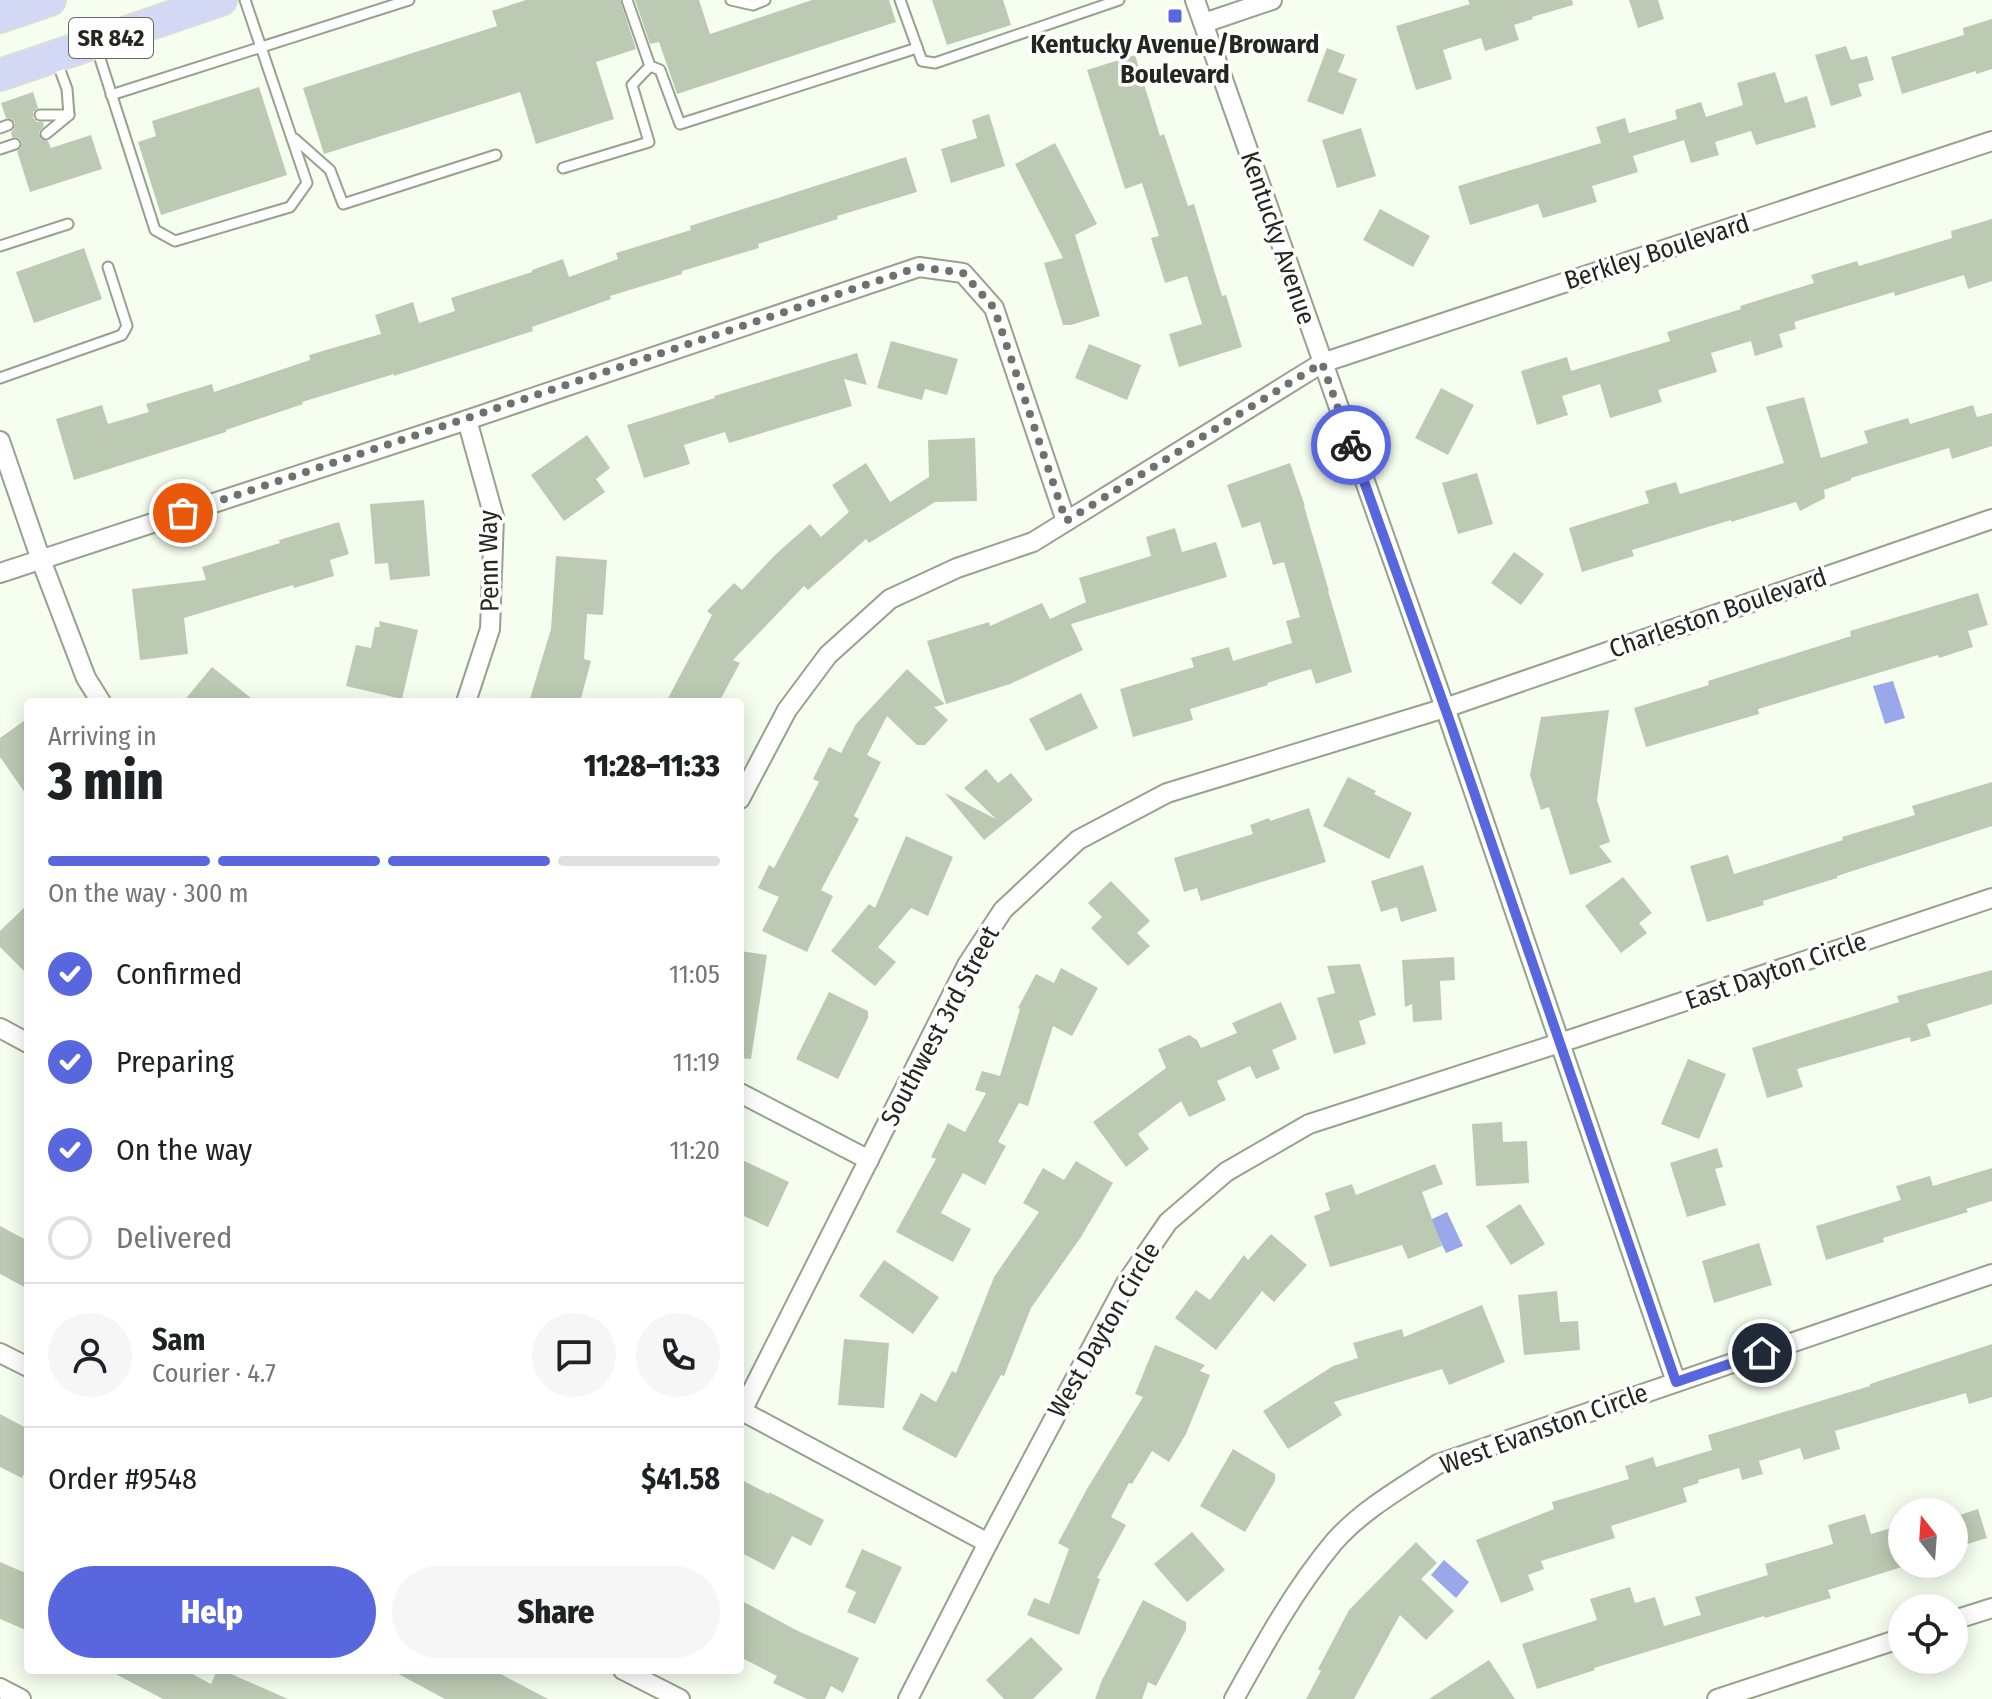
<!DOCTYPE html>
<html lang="en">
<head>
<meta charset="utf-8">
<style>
  body { margin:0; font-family:"Fira Sans Condensed",sans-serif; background:#f6f6f6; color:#202124; height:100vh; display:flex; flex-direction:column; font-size:30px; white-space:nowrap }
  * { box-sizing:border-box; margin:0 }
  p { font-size:26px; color:#757577 }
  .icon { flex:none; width:44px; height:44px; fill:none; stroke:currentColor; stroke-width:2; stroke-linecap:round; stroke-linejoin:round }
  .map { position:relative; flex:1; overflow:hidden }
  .sheet { position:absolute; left:24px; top:698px; width:720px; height:976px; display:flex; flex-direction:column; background:#fff; border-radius:8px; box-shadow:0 4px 20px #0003 }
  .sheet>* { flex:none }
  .needle { width:52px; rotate:343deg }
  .controls { position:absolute; left:1888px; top:1498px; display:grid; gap:16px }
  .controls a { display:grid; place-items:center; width:80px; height:80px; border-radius:50%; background:#fff; box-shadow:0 4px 20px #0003; font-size:40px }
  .pin { position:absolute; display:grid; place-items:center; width:68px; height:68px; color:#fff; margin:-34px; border:4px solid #fff; border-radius:50%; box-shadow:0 2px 8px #0007 }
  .courier { position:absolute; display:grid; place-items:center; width:80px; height:80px; margin:-40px; border:6px solid #5967de; border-radius:50%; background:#fff; color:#222; box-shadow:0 2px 10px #0007 }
  .summary em { font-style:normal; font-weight:800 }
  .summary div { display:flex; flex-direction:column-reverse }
  .summary { display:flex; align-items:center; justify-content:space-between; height:136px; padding:0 24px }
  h1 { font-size:52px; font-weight:800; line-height:60px }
  .bar { display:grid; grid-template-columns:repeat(4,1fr); gap:12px 8px; align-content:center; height:96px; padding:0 24px }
  .bar i { height:10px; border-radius:6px; background:#e0e0e0 }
  .bar .on { background:#5967de }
  .bar p { grid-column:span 4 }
  .line { display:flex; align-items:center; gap:20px; padding:0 24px; border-top:2px solid #e0e0e0 }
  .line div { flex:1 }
  .round { display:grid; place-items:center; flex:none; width:84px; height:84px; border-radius:42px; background:#f6f6f6 }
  ol { padding:0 24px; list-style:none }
  li { display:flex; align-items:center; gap:24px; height:88px }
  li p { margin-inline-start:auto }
  li .icon { padding:8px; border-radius:50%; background:#5967de; color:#fff; stroke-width:4 }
  li:last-child { color:#757577 }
  li i { width:44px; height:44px; border:4px solid #e0e0e0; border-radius:50% }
  .primary-button { display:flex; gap:16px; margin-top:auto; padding:16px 24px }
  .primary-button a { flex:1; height:92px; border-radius:48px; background:#5967de; color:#fff; font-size:32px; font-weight:800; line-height:92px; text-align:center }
  .primary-button a+a { background:#f6f6f6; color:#202124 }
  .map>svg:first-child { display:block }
  .water { fill:#99a8eb }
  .building { fill:#bdcab3 }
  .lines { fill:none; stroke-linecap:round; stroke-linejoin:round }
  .lane-casing { stroke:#95a28c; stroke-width:13 }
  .street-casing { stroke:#95a28c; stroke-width:22 }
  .primary-casing { stroke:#dcdddb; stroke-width:34 }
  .lane { stroke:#fff; stroke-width:9 }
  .street { stroke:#fff; stroke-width:18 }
  .primary { stroke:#d3d9f4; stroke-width:30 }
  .done { stroke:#6d7368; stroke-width:8; stroke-dasharray:0 14.4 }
  .route { stroke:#5967de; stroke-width:10 }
  .poi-dot { fill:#5967de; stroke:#fff; stroke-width:3 }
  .labels { text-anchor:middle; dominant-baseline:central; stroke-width:7; stroke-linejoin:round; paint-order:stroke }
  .shield { fill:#fff; stroke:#656862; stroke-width:2 }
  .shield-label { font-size:24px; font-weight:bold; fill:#23281f }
  .poi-label { font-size:26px; font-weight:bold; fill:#23281f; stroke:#fff }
  .street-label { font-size:26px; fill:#23281f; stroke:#fff }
</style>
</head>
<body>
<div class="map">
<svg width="1992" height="1699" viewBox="0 0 1992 1699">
  <rect width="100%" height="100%" fill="#f6fef0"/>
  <g class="water">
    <polygon points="1893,681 1905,718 1885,724 1873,686"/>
    <polygon points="1447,1212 1463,1246 1446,1253 1430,1220"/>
    <polygon points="1444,1560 1469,1582 1456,1598 1431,1575"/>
  </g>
  <g class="building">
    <polygon points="526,0 620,0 636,49 596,62 614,119 536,144 520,92 324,154 303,88 497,26 492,11"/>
    <polygon points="635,0 699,0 710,34 812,0 889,0 896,22 677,94 659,42 650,44"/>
    <polygon points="932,0 1003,0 1011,25 947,45"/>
    <polygon points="1468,0 1572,0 1573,5 1532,17 1533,19 1514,25 1519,40 1485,51 1481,38 1443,50 1452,79 1416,90 1396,26 1470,4"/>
    <polygon points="1629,0 1658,0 1664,19 1638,28"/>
    <polygon points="1992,19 1992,69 1976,74 1976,71 1902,94 1891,57 1964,35 1963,28"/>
    <polygon points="1846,46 1851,60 1867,56 1874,80 1858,84 1862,96 1831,106 1815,55"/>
    <polygon points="1327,48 1345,55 1338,72 1357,79 1343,115 1307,101"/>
    <polygon points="1135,55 1160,136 1164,134 1188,206 1194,204 1222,296 1226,295 1242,347 1179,367 1169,334 1202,324 1187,276 1165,283 1151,238 1159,236 1142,183 1125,189 1087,70"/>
    <polygon points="1775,72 1785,103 1807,96 1816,127 1756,145 1751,131 1715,142 1719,155 1691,163 1684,140 1633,156 1638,172 1592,186 1597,202 1543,218 1538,204 1470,225 1458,186 1601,143 1596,127 1625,118 1629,133 1677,119 1675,110 1701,102 1706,117 1743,105 1737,83"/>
    <polygon points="259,87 287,175 161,215 138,142 156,136 152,121"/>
    <polygon points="33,92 38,108 33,112 33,118 37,122 43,122 44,126 39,132 41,139 48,141 51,148 91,135 102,169 30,192 17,151 21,148 22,142 19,138 12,137 11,132 14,129 15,123 12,119 6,118 1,103"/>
    <polygon points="989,114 1005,166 951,183 941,149 977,138 972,120"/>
    <polygon points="1361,128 1376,176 1337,188 1322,140"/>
    <polygon points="1055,143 1097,224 1075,235 1100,316 1071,325 1063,325 1044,263 1063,258 1015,164"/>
    <polygon points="906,157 917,192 837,216 838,219 758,244 759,248 682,271 682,274 610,296 611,299 532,327 533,331 394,376 394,374 302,402 303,404 226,430 226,432 74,480 56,419 102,405 108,424 149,412 146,404 212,384 214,392 310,360 309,355 381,334 375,315 413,302 419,323 455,311 451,298 532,272 532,270 563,259 569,277 618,259 616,253 691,230 690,226"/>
    <polygon points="1380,209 1430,236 1413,267 1363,240"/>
    <polygon points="1992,219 1992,281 1968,289 1964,275 1895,296 1894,292 1794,322 1796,329 1779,334 1783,347 1755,356 1751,341 1711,353 1717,372 1658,390 1662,402 1610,418 1600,384 1562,396 1568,415 1537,425 1521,371 1567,357 1571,371 1670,341 1667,332 1741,309 1740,306 1814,283 1811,275 1857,261 1859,266 1952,238 1951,231"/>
    <polygon points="84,248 102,299 34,323 16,272"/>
    <polygon points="891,341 958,359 947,395 925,389 922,400 877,388"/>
    <polygon points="1089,344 1141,365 1127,400 1075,378"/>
    <polygon points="857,353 867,385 844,379 852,406 729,443 725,432 684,445 690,464 644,478 627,425 715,398 714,396"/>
    <polygon points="1441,388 1474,405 1448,455 1415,438"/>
    <polygon points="1804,397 1821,458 1868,443 1864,431 1908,418 1910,424 1973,405 1977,417 1992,413 1992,446 1952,459 1949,448 1851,478 1851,480 1824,490 1825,498 1800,511 1796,502 1731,522 1731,520 1632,550 1634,556 1582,572 1569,528 1649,503 1645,491 1676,482 1680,494 1784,463 1766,407"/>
    <polygon points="587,435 610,468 596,479 605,492 564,521 531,475"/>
    <polygon points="975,438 977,501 935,502 869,543 866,539 808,590 804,586 733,660 740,663 719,702 666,702 712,615 707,611 734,583 742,590 776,554 810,524 821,537 849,512 832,485 866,463 890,502 929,477 928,440"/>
    <polygon points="1290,463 1305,506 1304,506 1329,591 1328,591 1352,672 1316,684 1311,669 1267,683 1268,685 1190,709 1193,720 1133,737 1120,689 1194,667 1191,658 1229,647 1233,661 1292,643 1286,621 1300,617 1284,562 1273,565 1260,522 1242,528 1227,485"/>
    <polygon points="1477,473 1493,524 1458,534 1442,483"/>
    <polygon points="424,500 430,576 390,580 388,563 375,564 370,504"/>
    <polygon points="339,522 349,554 330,560 334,576 294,588 293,585 184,618 188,654 140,660 132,589 206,580 202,567 280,543 279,540"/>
    <polygon points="1175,528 1182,552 1216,542 1227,577 1071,624 1083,650 1010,684 946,704 927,641 989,622 990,626 1042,603 1050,619 1086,602 1079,578 1151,556 1146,537"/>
    <polygon points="1514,552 1544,574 1521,605 1491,583"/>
    <polygon points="556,556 607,560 603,615 587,614 584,659 591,661 580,702 529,702 551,629"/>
    <polygon points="1978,593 1988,625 1968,631 1973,647 1939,658 1938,655 1758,709 1759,714 1646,747 1634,708 1709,685 1708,681 1851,636 1850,631"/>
    <polygon points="379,621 418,630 402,699 346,686 356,645 371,648 375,627 380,627"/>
    <polygon points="212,667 256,702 183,702"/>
    <polygon points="907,669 945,704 934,707 948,720 925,745 917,745 887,716 867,755 881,762 854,816 859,819 821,890 833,896 807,952 762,931 779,897 758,888 769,865 774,868 819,782 813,779 829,747 841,753 856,724"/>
    <polygon points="1081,693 1098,728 1046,751 1029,719"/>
    <polygon points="1609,710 1597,800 1610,842 1599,846 1612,862 1570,875 1549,807 1541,810 1530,775 1541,717"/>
    <polygon points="28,718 28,797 0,757 0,738"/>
    <polygon points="986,769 998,783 1011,773 1033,800 984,840 945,793 996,819 964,788"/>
    <polygon points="1348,777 1376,791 1374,794 1412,813 1389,859 1323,826"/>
    <polygon points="1992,782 1992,826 1837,876 1837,878 1763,901 1764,905 1707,922 1690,866 1728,855 1734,874 1843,840 1842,837 1915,815 1912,806"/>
    <polygon points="1309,808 1326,862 1201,901 1197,888 1184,892 1174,858 1253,834 1250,825 1269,818 1270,821"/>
    <polygon points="906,836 953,857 928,916 911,908 878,947 896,962 875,986 831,951 869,904 875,908"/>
    <polygon points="1423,865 1437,911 1401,922 1397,907 1381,912 1371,881"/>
    <polygon points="1623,877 1652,913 1639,923 1647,933 1621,953 1585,906"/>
    <polygon points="1111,881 1150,921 1137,933 1150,946 1128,966 1091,928 1102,917 1088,903"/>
    <polygon points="28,904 28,975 0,947 0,931"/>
    <polygon points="740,951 767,955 751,1059 740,1058"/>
    <polygon points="1454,957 1455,980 1440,981 1442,1020 1413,1022 1412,1004 1405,1007 1402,960"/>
    <polygon points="1360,964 1376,1015 1359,1021 1366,1044 1334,1054 1317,998 1335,993 1327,966"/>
    <polygon points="1061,968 1098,988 1072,1036 1053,1026 1028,1106 1019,1103 998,1142 1006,1146 985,1185 963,1173 941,1213 971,1229 953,1262 896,1232 936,1159 931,1157 948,1123 965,1132 986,1093 975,1090 982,1071 1000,1076 1020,1009 1018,1008 1036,974 1054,983"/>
    <polygon points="1992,970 1992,1004 1927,1024 1931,1036 1911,1042 1910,1037 1797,1069 1803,1087 1767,1098 1752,1048 1899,1002 1897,996"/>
    <polygon points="829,992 868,1011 868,1018 838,1079 796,1059"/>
    <polygon points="1281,1002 1297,1039 1272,1050 1280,1069 1256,1079 1250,1066 1217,1081 1226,1100 1189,1117 1181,1101 1138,1134 1149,1149 1126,1167 1093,1122 1166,1068 1158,1049 1189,1035 1197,1040 1201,1048 1237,1033 1232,1023"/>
    <polygon points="1688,1059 1726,1074 1699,1139 1661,1124"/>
    <polygon points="1502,1122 1503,1142 1527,1141 1529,1183 1476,1186 1472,1124"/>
    <polygon points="1717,1148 1723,1167 1715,1169 1726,1205 1687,1217 1670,1163"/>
    <polygon points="740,1159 789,1182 768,1227 740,1214"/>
    <polygon points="1076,1161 1113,1183 1081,1237 1031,1308 1004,1376 1001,1375 956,1458 902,1429 921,1393 936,1402 952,1371 956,1373 994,1277 1039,1212 1023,1203 1043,1168 1064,1180"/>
    <polygon points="1435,1164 1443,1184 1422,1192 1442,1246 1408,1259 1402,1245 1330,1267 1314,1216 1330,1210 1325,1193 1352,1184 1356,1195"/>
    <polygon points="1992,1168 1992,1201 1966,1209 1968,1212 1883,1238 1884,1242 1826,1260 1816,1226 1901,1200 1896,1186 1930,1176 1933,1186"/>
    <polygon points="1520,1204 1545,1244 1511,1265 1486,1226"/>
    <polygon points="0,1226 28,1241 28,1289 0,1274"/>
    <polygon points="1271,1234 1307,1265 1274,1302 1262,1291 1216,1350 1175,1318 1196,1290 1210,1300 1244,1255 1248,1260"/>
    <polygon points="1759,1243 1772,1285 1714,1303 1702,1261"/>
    <polygon points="884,1260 939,1297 913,1334 859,1296"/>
    <polygon points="1557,1291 1560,1322 1578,1321 1580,1350 1524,1355 1518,1295"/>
    <polygon points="1482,1305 1505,1362 1449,1385 1442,1369 1334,1402 1342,1415 1288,1449 1263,1411 1333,1366 1358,1358 1353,1343 1402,1329 1404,1337"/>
    <polygon points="844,1339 889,1343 884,1408 838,1405"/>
    <polygon points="1992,1344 1992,1397 1969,1404 1966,1393 1835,1431 1840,1449 1804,1460 1800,1448 1759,1461 1763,1474 1742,1480 1739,1468 1698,1480 1699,1483 1683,1488 1687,1502 1611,1526 1615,1538 1541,1561 1544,1569 1528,1575 1534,1590 1501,1603 1476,1540 1554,1509 1552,1502 1629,1479 1625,1466 1653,1457 1656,1467 1712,1450 1708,1435 1870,1386 1870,1384"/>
    <polygon points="1155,1345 1205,1365 1200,1371 1210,1375 1186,1434 1169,1462 1152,1451 1132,1484 1129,1483 1111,1517 1126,1525 1097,1578 1100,1579 1079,1635 1027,1615 1034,1598 1049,1604 1069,1549 1058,1543 1087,1489 1143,1397 1135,1394"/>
    <polygon points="0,1414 28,1429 28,1466 22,1478 0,1467"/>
    <polygon points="1233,1449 1275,1474 1275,1481 1245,1532 1200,1506"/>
    <polygon points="740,1479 769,1494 769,1492 824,1520 811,1546 792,1536 774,1570 740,1552"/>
    <polygon points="1978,1509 1987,1538 1954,1548 1954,1517"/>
    <polygon points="1865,1514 1871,1534 1895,1527 1902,1548 1902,1567 1828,1590 1831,1598 1765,1618 1764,1616 1594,1668 1595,1670 1537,1689 1522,1644 1597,1620 1590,1599 1630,1587 1635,1603 1655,1597 1664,1626 1701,1615 1695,1597 1768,1575 1765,1564 1833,1544 1828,1525"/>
    <polygon points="1192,1532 1225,1570 1187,1602 1154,1564"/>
    <polygon points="1416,1542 1437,1563 1421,1579 1454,1611 1426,1640 1400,1615 1354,1699 1306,1699 1321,1671 1318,1669 1349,1610"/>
    <polygon points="862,1549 902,1567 875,1624 847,1612 856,1592 845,1587"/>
    <polygon points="0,1562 28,1574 28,1631 0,1619"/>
    <polygon points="740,1600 798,1631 859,1658 843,1693 831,1686 825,1699 807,1699 773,1683 777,1676 740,1657"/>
    <polygon points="1143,1600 1186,1622 1186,1630 1156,1686 1148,1682 1142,1699 1095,1699 1102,1680"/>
    <polygon points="1031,1637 1063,1669 1033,1699 1004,1699 986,1680"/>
    <polygon points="1489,1660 1515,1699 1429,1699"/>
    <polygon points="108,1670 185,1670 211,1684 217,1670 222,1670 288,1699 163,1699"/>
    <polygon points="391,1670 493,1670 548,1699 445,1699"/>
  </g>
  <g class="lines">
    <defs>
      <g id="lane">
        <polyline points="731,0 753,5 765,0"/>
        <polyline points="900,0 922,61 935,63 1119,0"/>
        <polyline points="96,46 155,230 175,241 290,207 307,183 245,0"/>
        <polyline points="650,66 660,70 680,124 917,48"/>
        <polyline points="111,95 409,0"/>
        <polyline points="40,115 69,115"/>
        <polyline points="0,128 8,125"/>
        <polyline points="46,134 69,115 67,89 57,62"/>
        <polyline points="295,139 330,170 343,204 496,155"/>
        <polyline points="0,149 15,144"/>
        <polyline points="563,168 649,142 632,85 650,66 627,0"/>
        <polyline points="0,246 68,224"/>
        <polyline points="0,378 122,335 127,326 108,267"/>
      </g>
      <g id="street">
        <polyline points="1195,0 1450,722 1676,1382"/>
        <polyline points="1204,23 1272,0"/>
        <polyline points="0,441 41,560 86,678 101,702"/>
        <polyline points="0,573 467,420 919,267 963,273 994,308 1066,521"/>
        <polyline points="466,702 490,629 494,517 467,420"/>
        <polyline points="740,799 787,710 828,655 890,599 957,568 1033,542 1322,363 1992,141"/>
        <polyline points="0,1028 28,1043"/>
        <polyline points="740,1093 869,1160"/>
        <polyline points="0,1353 28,1367"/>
        <polyline points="740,1410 988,1543"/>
        <polyline points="742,1411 967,965 1003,910 1078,840 1167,793 1445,708 1992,519"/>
        <polyline points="1954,1620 1992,1608"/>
        <polyline points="623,1670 680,1699"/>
        <polyline points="0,1688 21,1699"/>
        <polyline points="908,1699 988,1543 1126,1283 1168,1222 1226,1172 1309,1124 1578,1037 1992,898"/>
        <path d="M1234 1699C1264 1645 1294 1590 1334 1542 1362 1510 1403 1487 1438 1464L1992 1274"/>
        <polyline points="1717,1699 1902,1638"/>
      </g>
      <g id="primary">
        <polyline points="0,17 50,0"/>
        <polyline points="0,75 221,0"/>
      </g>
    </defs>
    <use href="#lane" class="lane-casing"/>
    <use href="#street" class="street-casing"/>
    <use href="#primary" class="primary-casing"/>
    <use href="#lane" class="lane"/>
    <use href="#street" class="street"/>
    <use href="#primary" class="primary"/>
  </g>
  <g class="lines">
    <polyline class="done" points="183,513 919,267 963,273 994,308 1066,521 1322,363 1351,445"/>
    <polyline class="route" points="1351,445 1450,722 1676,1382 1762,1353"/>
  </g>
  <rect class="poi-dot" x="1167" y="8" width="16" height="16" rx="4"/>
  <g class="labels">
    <rect class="shield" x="69" y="18" width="84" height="40" rx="6"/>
    <g class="shield-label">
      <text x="111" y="38">SR 842</text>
    </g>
    <g class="poi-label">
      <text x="1175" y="44">Kentucky Avenue/Broward<tspan x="1175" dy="30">Boulevard</tspan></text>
    </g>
    <g class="street-label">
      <text transform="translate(1278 238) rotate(71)">Kentucky Avenue</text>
      <text transform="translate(1657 252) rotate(-18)">Berkley Boulevard</text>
      <text transform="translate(489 561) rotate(-91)">Penn Way</text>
      <text transform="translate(1718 613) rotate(-19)">Charleston Boulevard</text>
      <text transform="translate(1776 971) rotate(-19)">East Dayton Circle</text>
      <text transform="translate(940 1026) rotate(-62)">Southwest 3rd Street</text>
      <text transform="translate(1104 1330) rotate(-60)">West Dayton Circle</text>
      <text transform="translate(1544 1429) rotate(-20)">West Evanston Circle</text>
    </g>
  </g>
</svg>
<div class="controls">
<a><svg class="needle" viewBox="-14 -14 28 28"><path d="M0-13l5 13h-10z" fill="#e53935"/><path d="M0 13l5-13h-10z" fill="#757577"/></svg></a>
<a><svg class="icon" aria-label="locate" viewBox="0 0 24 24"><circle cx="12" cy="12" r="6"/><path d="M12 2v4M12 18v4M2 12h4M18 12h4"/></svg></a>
</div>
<div class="pin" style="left:183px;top:513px;background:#ea580c"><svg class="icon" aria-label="bag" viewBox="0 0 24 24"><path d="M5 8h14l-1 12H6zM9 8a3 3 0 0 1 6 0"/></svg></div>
<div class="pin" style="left:1762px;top:1353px;background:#1f2937"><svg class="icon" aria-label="home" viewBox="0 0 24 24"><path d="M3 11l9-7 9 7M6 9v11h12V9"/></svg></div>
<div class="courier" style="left:1351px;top:445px"><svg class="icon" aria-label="bike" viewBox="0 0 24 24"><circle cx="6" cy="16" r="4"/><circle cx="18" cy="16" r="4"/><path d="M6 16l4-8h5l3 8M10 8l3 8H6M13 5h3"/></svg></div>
<section class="sheet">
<div class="summary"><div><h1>3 min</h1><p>Arriving in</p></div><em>11:28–11:33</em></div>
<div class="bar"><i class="on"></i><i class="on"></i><i class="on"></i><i></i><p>On the way · 300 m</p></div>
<ol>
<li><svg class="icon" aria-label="check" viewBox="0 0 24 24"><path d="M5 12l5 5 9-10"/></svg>Confirmed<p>11:05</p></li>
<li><svg class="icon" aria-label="check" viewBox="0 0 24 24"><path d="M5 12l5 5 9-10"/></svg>Preparing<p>11:19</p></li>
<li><svg class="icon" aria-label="check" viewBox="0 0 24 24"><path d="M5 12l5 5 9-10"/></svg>On the way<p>11:20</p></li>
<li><i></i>Delivered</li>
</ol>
<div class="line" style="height:144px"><a class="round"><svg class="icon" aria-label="person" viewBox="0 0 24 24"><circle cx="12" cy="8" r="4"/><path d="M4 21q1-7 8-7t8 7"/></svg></a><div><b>Sam</b><p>Courier · 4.7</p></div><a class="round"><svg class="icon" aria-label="chat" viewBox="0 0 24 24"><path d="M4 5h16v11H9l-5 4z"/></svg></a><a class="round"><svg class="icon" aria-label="phone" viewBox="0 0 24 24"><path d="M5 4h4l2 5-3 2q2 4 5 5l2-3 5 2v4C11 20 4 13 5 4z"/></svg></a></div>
<div class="line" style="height:104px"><div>Order #9548</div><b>$41.58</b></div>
<div class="primary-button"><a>Help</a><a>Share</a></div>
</section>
</div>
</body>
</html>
